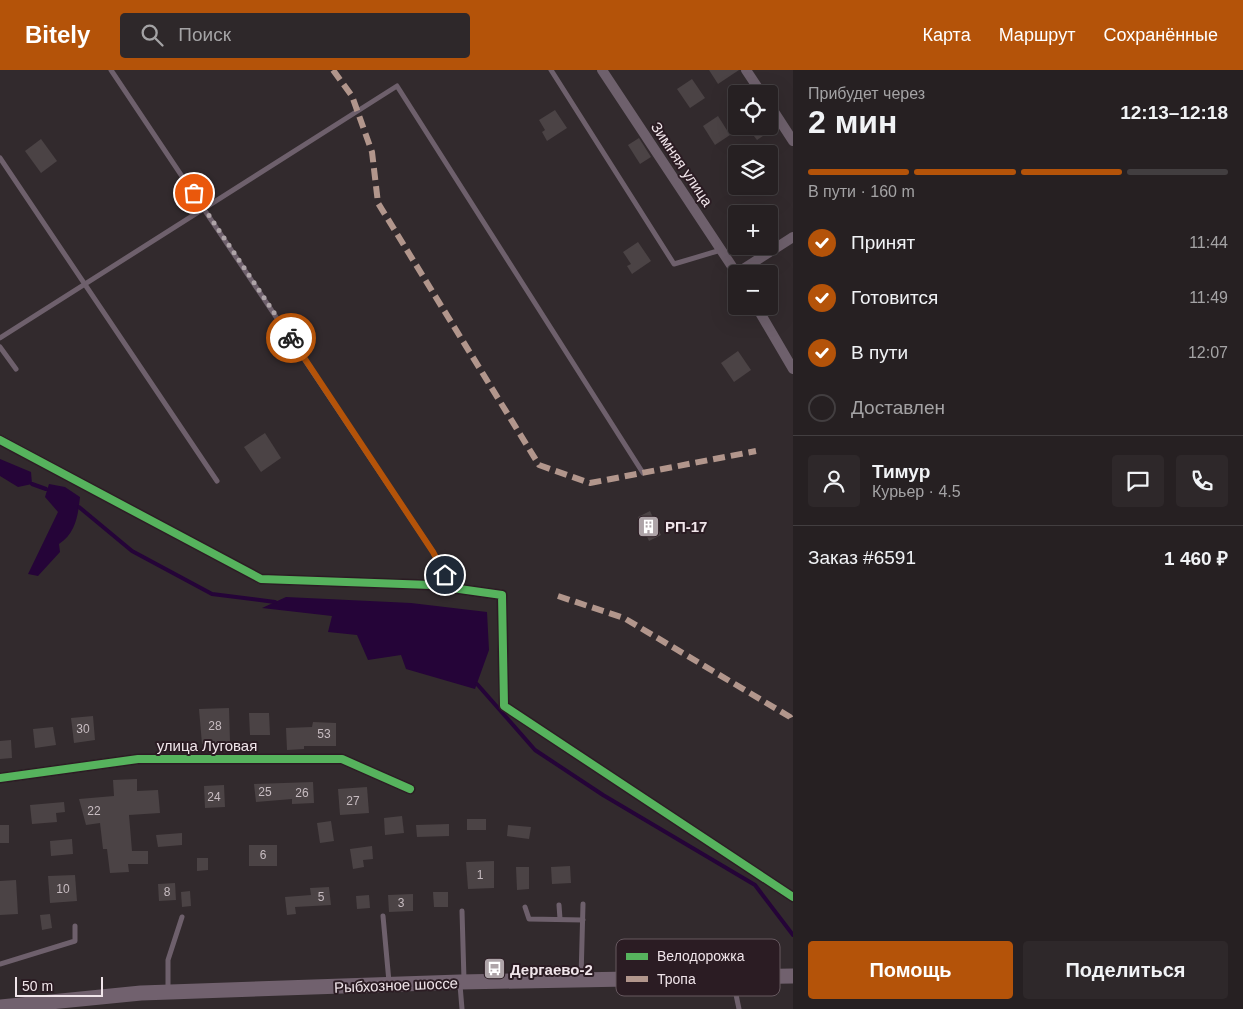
<!DOCTYPE html>
<html lang="ru">
<head>
<meta charset="utf-8">
<style>
  body { margin:0; font-family:Arial,sans-serif; background:#2e282a; color:#f1f3f6; height:100vh; display:flex; flex-direction:column; font-size:19px; white-space:nowrap }
  * { box-sizing:border-box; margin:0 }
  p { font-size:16px; color:#a4a3a5 }
  .icon { flex:none; width:28px; height:28px; fill:none; stroke:currentColor; stroke-width:2; stroke-linecap:round; stroke-linejoin:round }
  .map { position:relative; flex:1; overflow:hidden }
  .sheet { display:flex; flex-direction:column; background:#262022; width:450px }
  .sheet>* { flex:none }
  .fabs { position:absolute; left:728px; top:15px; display:grid; gap:10px }
  .fabs a { display:grid; place-items:center; width:50px; height:50px; border-radius:5px; background:#262022; box-shadow:0 5px 20px #0002,0 0 0 1px #423e40; font-size:25px }
  .scale { position:absolute; left:15px; bottom:12px; width:88px; box-sizing:border-box; padding-left:5px; border:2px solid #f0e5ea; border-top:0; font-size:14px; line-height:18px; white-space:nowrap; color:#f0e5ea; -webkit-text-stroke:4px #2b1c23; paint-order:stroke }
  .pin { position:absolute; display:grid; place-items:center; width:42px; height:42px; color:#fff; margin:-21px; border:2px solid #fff; border-radius:50%; box-shadow:0 1px 5px #0007 }
  .courier { position:absolute; display:grid; place-items:center; width:50px; height:50px; margin:-25px; border:4px solid #b45309; border-radius:50%; background:#fff; color:#222; box-shadow:0 1px 6px #0007 }
  .overview em { font-style:normal; font-weight:700 }
  .overview div { display:flex; flex-direction:column-reverse }
  .overview { display:flex; align-items:center; justify-content:space-between; height:85px; padding:0 15px }
  h1 { font-size:32px; font-weight:700; line-height:38px }
  .bar { display:grid; grid-template-columns:repeat(4,1fr); gap:8px 5px; align-content:center; height:60px; padding:0 15px }
  .bar i { height:6px; border-radius:4px; background:#423e40 }
  .bar .on { background:#b45309 }
  .bar p { grid-column:span 4 }
  .line { display:flex; align-items:center; gap:12px; padding:0 15px; border-top:1px solid #423e40 }
  .line div { flex:1 }
  .round { display:grid; place-items:center; flex:none; width:52px; height:52px; border-radius:5px; background:#2e282a }
  ol { padding:0 15px; list-style:none }
  li { display:flex; align-items:center; gap:15px; height:55px }
  li p { margin-inline-start:auto }
  li .icon { padding:5px; border-radius:50%; background:#b45309; color:#fff; stroke-width:4 }
  li:last-child { color:#a4a3a5 }
  li i { width:28px; height:28px; border:2px solid #423e40; border-radius:50% }
  .cta { display:flex; gap:10px; margin-top:auto; padding:10px 15px }
  .cta a { flex:1; height:58px; border-radius:5px; background:#b45309; color:#fff; font-size:20px; font-weight:700; line-height:58px; text-align:center }
  .cta a+a { background:#2e282a; color:#f1f3f6 }
  header { display:flex; align-items:center; gap:30px; box-sizing:border-box; height:70px; padding:0 25px; background:#b45309; color:#fff }
  header strong { font-size:24px }
  nav { display:flex; gap:28px; margin-inline-start:auto; font-size:18px }
  .search { width:350px; height:45px; background:#2e282a; display:flex; align-items:center; gap:12px; box-sizing:border-box; padding:0 18px; border-radius:5px; color:#a4a3a5; font-size:19px }
  main { display:flex; flex:1; min-height:0 }
  .map>svg:first-child { display:block }
  .water { fill:#250438 }
  .lines { fill:none; stroke-linecap:round; stroke-linejoin:round }
  .stream { stroke:#250438; stroke-width:4 }
  .building { fill:#4b4345 }
  .service { stroke:#6e606c; stroke-width:5 }
  .minor { stroke:#6e606c; stroke-width:10 }
  .secondary { stroke:#71616e; stroke-width:15 }
  .quiet { stroke:#b2968c; stroke-width:6; stroke-dasharray:12 6; stroke-linecap:butt }
  .cycleway-casing { stroke:#2b1c23; stroke-width:11 }
  .cycleway { stroke:#56b35d; stroke-width:8 }
  .done { stroke:#aea4a8; stroke-width:5; stroke-dasharray:0 9 }
  .route { stroke:#b45309; stroke-width:6 }
  .labels { text-anchor:middle; dominant-baseline:central; stroke-width:4; stroke-linejoin:round; paint-order:stroke }
  .number-label { font-size:12px; fill:#c7bcc1 }
  .street-label { font-size:15px; fill:#f0e5ea; stroke:#2b1c23 }
  .poi-label { font-size:15px; font-weight:bold; fill:#f0e5ea; stroke:#2b1c23; text-anchor:start }
  .key { fill:#2b1c23; stroke:#66585f; stroke-width:1 }
  .key-label { font-size:14px; fill:#f0e5ea }
</style>
</head>
<body>
<header>
<strong>Bitely</strong>
<div class="search"><svg class="icon" aria-label="search" viewBox="0 0 24 24"><circle cx="10" cy="10" r="6"/><path d="M15 15l6 6"/></svg>Поиск</div>
<nav><a>Карта</a><a>Маршрут</a><a>Сохранённые</a></nav>
</header>
<main>
<div class="map">
<svg width="793" height="939" viewBox="0 0 793 939">
  <rect width="100%" height="100%" fill="#322a2d"/>
  <g class="water">
    <polygon points="0,389 31,402 32,414 18,417 0,406"/>
    <path d="M49 414 65 417 80 427C78 445 76 463 59 474L60 482 38 506 28 504 58 442 45 427Z"/>
    <polygon points="286,527 411,533 487,542 489,580 475,619 406,599 401,585 368,590 357,565 328,562 332,546 262,538"/>
  </g>
  <g class="lines">
    <g class="stream">
      <polyline points="32,414 46,419"/>
      <polyline points="79,437 132,481 212,524 275,532"/>
      <polyline points="477,614 535,680 603,725 755,815 793,865"/>
    </g>
  </g>
  <g class="building">
    <polygon points="709,0 739,0 718,14"/>
    <polygon points="692,9 705,28 690,38 677,19"/>
    <polygon points="555,40 567,58 547,71 542,62 545,60 539,50"/>
    <polygon points="718,46 730,65 715,75 703,56"/>
    <polygon points="757,56 775,56 776,57 757,70 750,61"/>
    <polygon points="639,68 651,87 640,94 628,75"/>
    <polygon points="41,69 57,91 41,103 25,81"/>
    <polygon points="638,172 651,191 632,204 627,196 631,194 623,182"/>
    <polygon points="738,281 751,300 734,312 721,293"/>
    <polygon points="265,363 281,388 261,402 244,377"/>
    <polygon points="650,441 661,465 649,471 638,447"/>
    <polygon points="229,638 230,672 202,674 199,639"/>
    <polygon points="249,643 269,643 270,665 250,665"/>
    <polygon points="93,646 95,670 74,673 71,648"/>
    <polygon points="313,652 336,653 336,676 304,676 304,679 287,680 286,658 312,657"/>
    <polygon points="53,657 56,675 35,678 33,659"/>
    <polygon points="11,670 12,688 0,689 0,671"/>
    <polygon points="137,709 137,721 158,720 160,743 129,745 132,781 148,781 148,794 128,794 129,802 110,803 107,779 103,779 100,753 86,755 79,729 114,726 113,710"/>
    <polygon points="313,712 314,733 292,734 292,729 256,732 254,714"/>
    <polygon points="224,715 225,737 205,738 204,716"/>
    <polygon points="367,717 369,743 340,745 338,719"/>
    <polygon points="64,732 65,742 56,743 57,752 32,754 30,735"/>
    <polygon points="402,746 404,763 385,765 384,748"/>
    <rect x="467" y="749" width="19" height="11"/>
    <polygon points="331,751 334,771 320,773 317,753"/>
    <polygon points="449,754 449,766 417,767 416,755"/>
    <rect x="0" y="755" width="9" height="18"/>
    <polygon points="508,755 531,757 529,769 507,766"/>
    <polygon points="182,763 182,775 158,777 156,765"/>
    <polygon points="72,769 73,784 51,786 50,771"/>
    <rect x="249" y="775" width="28" height="21"/>
    <polygon points="372,776 373,789 363,790 364,797 353,799 350,779"/>
    <polygon points="197,788 208,788 208,800 197,801"/>
    <polygon points="494,791 494,818 468,819 466,792"/>
    <polygon points="570,796 571,813 552,814 551,797"/>
    <polygon points="516,797 529,797 529,819 517,820"/>
    <polygon points="75,805 77,831 50,833 48,806"/>
    <polygon points="16,810 18,844 0,845 0,811"/>
    <polygon points="175,813 176,830 159,831 158,814"/>
    <polygon points="329,817 331,835 295,837 296,844 287,845 285,827 311,825 310,818"/>
    <polygon points="190,821 191,836 182,837 181,822"/>
    <polygon points="433,822 448,822 448,837 434,837"/>
    <polygon points="413,824 413,841 389,842 388,825"/>
    <polygon points="369,825 370,838 357,839 356,826"/>
    <polygon points="50,844 52,858 42,860 40,845"/>
  </g>
  <g class="lines">
    <g class="service">
      <polyline points="111,0 433,482 445,505"/>
      <polyline points="551,0 674,194 721,180"/>
      <polyline points="0,88 217,411"/>
      <polyline points="0,268 397,16 643,403"/>
      <polyline points="0,277 16,299"/>
      <polyline points="559,835 560,849"/>
      <polyline points="525,837 529,849 583,850"/>
      <polyline points="462,841 464,910"/>
      <polyline points="383,846 389,912"/>
      <polyline points="0,894 75,871 75,856"/>
      <polyline points="581,908 583,834"/>
      <polyline points="733,910 739,939"/>
      <polyline points="460,915 462,939"/>
      <polyline points="168,919 168,890 182,847"/>
    </g>
    <g class="minor">
      <polyline points="602,0 737,204"/>
      <polyline points="746,0 762,24"/>
      <polyline points="769,34 793,71"/>
      <polyline points="737,203 793,167"/>
      <polyline points="756,236 793,299"/>
      <polyline points="0,370 261,509 431,515 502,525 504,636 793,827"/>
      <polyline points="0,708 138,689 342,689 410,719"/>
    </g>
    <polyline class="secondary" points="0,937 141,923 460,912 793,906"/>
    <g class="quiet">
      <polyline points="333,0 352,26 372,82 378,133 539,395 590,413 756,381"/>
      <polyline points="558,526 624,548 790,647 793,653"/>
    </g>
    <defs>
      <g id="cycleway">
        <polyline points="0,370 261,509 431,515 502,525 504,636 793,827"/>
        <polyline points="0,708 138,689 342,689 410,719"/>
      </g>
    </defs>
    <use href="#cycleway" class="cycleway-casing"/>
    <use href="#cycleway" class="cycleway"/>
  </g>
  <g class="lines">
    <polyline class="done" points="194,123 291,268"/>
    <polyline class="route" points="291,268 433,482 445,505"/>
  </g>
  <defs>
    <symbol id="building-square" viewBox="-11 -11 22 22"><rect x="-9" y="-9" width="18" height="18" rx="4" fill="#aea4a8" stroke="#2b1c23"/><path d="M-4-6H4V6H1V3H-1V6H-4ZM-2.5-4.3h1.7v1.8h-1.7ZM.8-4.3h1.7v1.8H.8ZM-2.5-1h1.7V.8h-1.7ZM.8-1h1.7V.8H.8Z" fill="#fff"/></symbol>
    <symbol id="bus-square" viewBox="-11 -11 22 22"><rect x="-9" y="-9" width="18" height="18" rx="4" fill="#aea4a8" stroke="#2b1c23"/><path d="M-5-6H5V4H4V6H2V4H-2V6H-4V4H-5ZM-3.5-4V0h7V-4ZM-3.5 1.2v1.5H-2V1.2ZM2 1.2v1.5H3.5V1.2Z" fill="#fff"/></symbol>
  </defs>
  <g fill-rule="evenodd">
    <use href="#building-square" x="636" y="444" width="25" height="25"/>
    <use href="#bus-square" x="482" y="886" width="25" height="25"/>
  </g>
  <g class="labels">
    <g class="number-label">
      <text x="215" y="656">28</text>
      <text x="83" y="659">30</text>
      <text x="324" y="664">53</text>
      <text x="265" y="722">25</text>
      <text x="302" y="723">26</text>
      <text x="214" y="727">24</text>
      <text x="353" y="731">27</text>
      <text x="94" y="741">22</text>
      <text x="263" y="785">6</text>
      <text x="480" y="805">1</text>
      <text x="63" y="819">10</text>
      <text x="167" y="822">8</text>
      <text x="321" y="827">5</text>
      <text x="401" y="833">3</text>
    </g>
    <g class="street-label">
      <text transform="translate(682 94) rotate(56)">Зимняя улица</text>
      <text x="207" y="675">улица Луговая</text>
      <text transform="translate(396 915) rotate(-2)">Рыбхозное шоссе</text>
    </g>
    <g class="poi-label">
      <text x="665" y="456">РП-17</text>
      <text x="510" y="899">Дергаево-2</text>
    </g>
  </g>
  <rect x="616" y="869" width="164" height="57" rx="8" class="key"/>
  <rect x="626" y="883" width="22" height="7" fill="#56b35d"/>
  <rect x="626" y="906" width="22" height="6" fill="#b2968c"/>
  <g class="key-label">
    <text x="657" y="891">Велодорожка</text>
    <text x="657" y="914">Тропа</text>
  </g>
</svg>
<div class="fabs">
<a><svg class="icon" aria-label="locate" viewBox="0 0 24 24"><circle cx="12" cy="12" r="6"/><path d="M12 2v4M12 18v4M2 12h4M18 12h4"/></svg></a>
<a><svg class="icon" aria-label="layers" viewBox="0 0 24 24"><path d="M12 4l9 5-9 5-9-5zM3 14l9 5 9-5"/></svg></a>
<a>+</a>
<a>−</a>
</div>
<div class="scale">50 m</div>
<div class="pin" style="left:194px;top:123px;background:#ea580c"><svg class="icon" aria-label="bag" viewBox="0 0 24 24"><path d="M5 8h14l-1 12H6zM9 8a3 3 0 0 1 6 0"/></svg></div>
<div class="pin" style="left:445px;top:505px;background:#1f2937"><svg class="icon" aria-label="home" viewBox="0 0 24 24"><path d="M3 11l9-7 9 7M6 9v11h12V9"/></svg></div>
<div class="courier" style="left:291px;top:268px"><svg class="icon" aria-label="bike" viewBox="0 0 24 24"><circle cx="6" cy="16" r="4"/><circle cx="18" cy="16" r="4"/><path d="M6 16l4-8h5l3 8M10 8l3 8H6M13 5h3"/></svg></div>
</div>
<section class="sheet">
<div class="overview"><div><h1>2 мин</h1><p>Прибудет через</p></div><em>12:13–12:18</em></div>
<div class="bar"><i class="on"></i><i class="on"></i><i class="on"></i><i></i><p>В пути · 160 m</p></div>
<ol>
<li><svg class="icon" aria-label="check" viewBox="0 0 24 24"><path d="M5 12l5 5 9-10"/></svg>Принят<p>11:44</p></li>
<li><svg class="icon" aria-label="check" viewBox="0 0 24 24"><path d="M5 12l5 5 9-10"/></svg>Готовится<p>11:49</p></li>
<li><svg class="icon" aria-label="check" viewBox="0 0 24 24"><path d="M5 12l5 5 9-10"/></svg>В пути<p>12:07</p></li>
<li><i></i>Доставлен</li>
</ol>
<div class="line" style="height:90px"><a class="round"><svg class="icon" aria-label="person" viewBox="0 0 24 24"><circle cx="12" cy="8" r="4"/><path d="M4 21q1-7 8-7t8 7"/></svg></a><div><b>Тимур</b><p>Курьер · 4.5</p></div><a class="round"><svg class="icon" aria-label="chat" viewBox="0 0 24 24"><path d="M4 5h16v11H9l-5 4z"/></svg></a><a class="round"><svg class="icon" aria-label="phone" viewBox="0 0 24 24"><path d="M5 4h4l2 5-3 2q2 4 5 5l2-3 5 2v4C11 20 4 13 5 4z"/></svg></a></div>
<div class="line" style="height:65px"><div>Заказ #6591</div><b>1 460 ₽</b></div>
<div class="cta"><a>Помощь</a><a>Поделиться</a></div>
</section>
</main>
</body>
</html>
